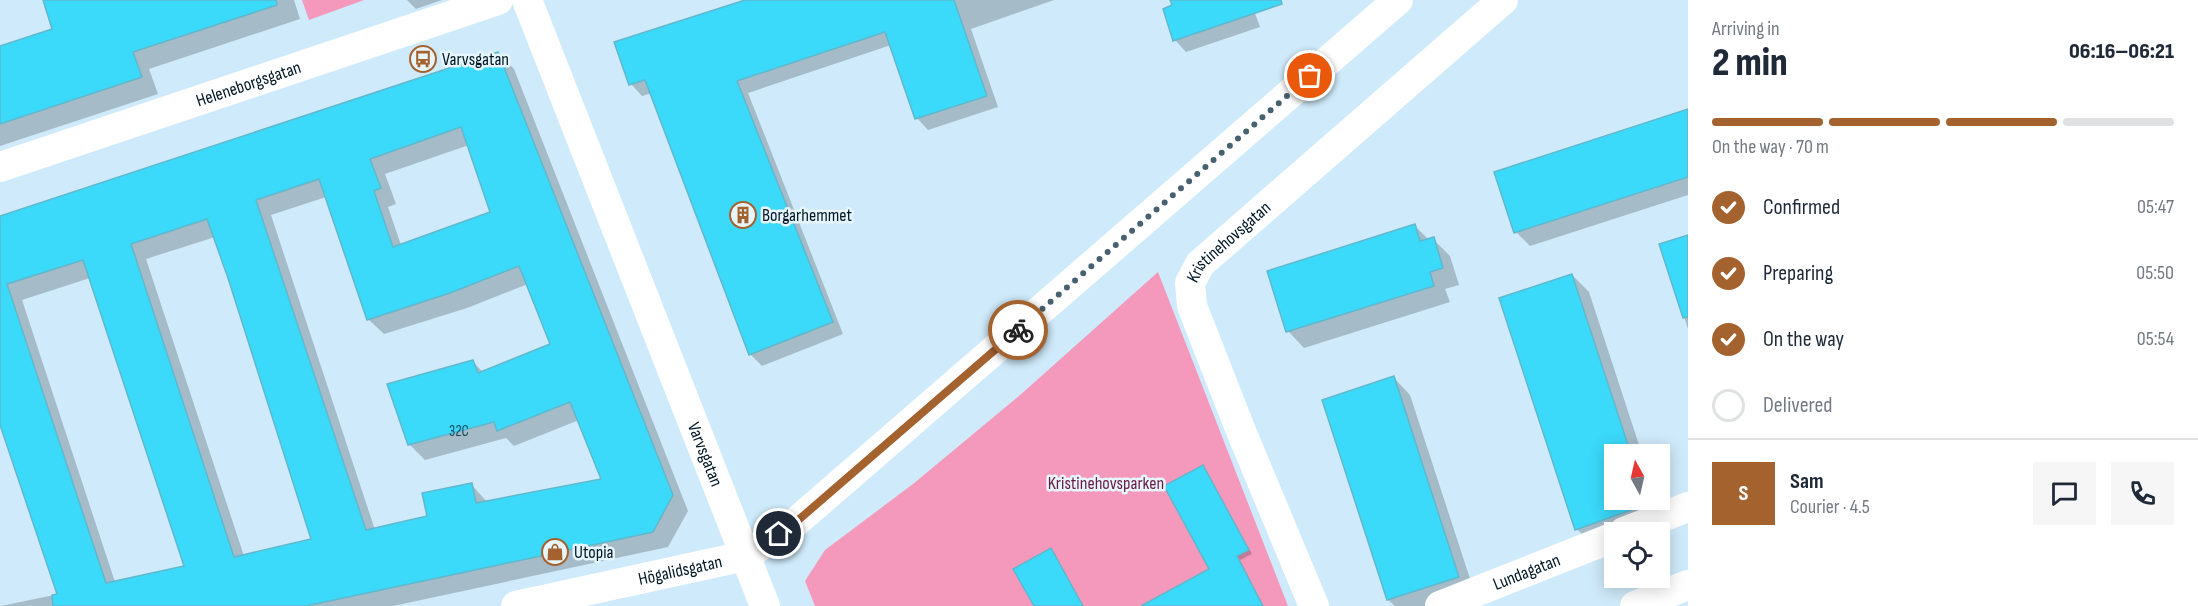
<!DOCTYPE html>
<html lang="en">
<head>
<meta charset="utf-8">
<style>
  body { margin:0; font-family:"Sofia Sans Condensed",sans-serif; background:#f6f6f7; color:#1f2937; height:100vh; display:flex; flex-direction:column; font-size:22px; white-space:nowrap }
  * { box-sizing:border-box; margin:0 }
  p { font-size:20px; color:#747a83 }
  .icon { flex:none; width:33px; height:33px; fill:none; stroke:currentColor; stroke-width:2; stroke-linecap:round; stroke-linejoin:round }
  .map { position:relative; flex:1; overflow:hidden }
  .drawer { display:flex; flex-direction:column; background:#fff; width:510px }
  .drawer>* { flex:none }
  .needle { width:39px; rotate:352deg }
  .buttons { position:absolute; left:1604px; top:444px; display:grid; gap:12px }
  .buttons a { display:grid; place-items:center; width:66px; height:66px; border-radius:0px; background:#fff; box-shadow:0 3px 15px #0003; font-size:30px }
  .pin { position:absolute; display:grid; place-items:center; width:51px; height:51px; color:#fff; margin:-26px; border:3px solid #fff; border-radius:50%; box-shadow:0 2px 6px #0007 }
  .courier { position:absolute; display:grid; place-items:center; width:60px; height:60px; margin:-30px; border:4px solid #a4622f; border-radius:50%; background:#fff; color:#222; box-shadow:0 2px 8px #0007 }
  .headline em { font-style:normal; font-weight:800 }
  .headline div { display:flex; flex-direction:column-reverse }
  .headline { display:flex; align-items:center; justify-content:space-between; height:102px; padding:0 24px }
  h1 { font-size:39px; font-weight:800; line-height:45px }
  .bar { display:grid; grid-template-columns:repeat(4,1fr); gap:9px 6px; align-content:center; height:72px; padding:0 24px }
  .bar i { height:8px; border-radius:4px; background:#e0e1e3 }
  .bar .current { background:#a4622f }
  .bar p { grid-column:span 4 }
  .line { display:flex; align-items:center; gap:15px; padding:0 24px; border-top:2px solid #e0e1e3 }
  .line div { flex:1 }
  .round { display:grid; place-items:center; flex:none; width:63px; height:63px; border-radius:0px; background:#f6f6f7 }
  ol { padding:0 24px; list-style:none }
  li { display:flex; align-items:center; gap:18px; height:66px }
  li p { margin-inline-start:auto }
  li .icon { padding:6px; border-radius:50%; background:#a4622f; color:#fff; stroke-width:4 }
  li:last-child { color:#747a83 }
  li i { width:33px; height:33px; border:3px solid #e0e1e3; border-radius:50% }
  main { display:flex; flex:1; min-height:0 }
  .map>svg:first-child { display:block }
  .green { fill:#f599bc }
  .shadow { fill:#0003; fill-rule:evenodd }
  .building { fill:#3bd9fa; stroke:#60b8cd; stroke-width:1.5; fill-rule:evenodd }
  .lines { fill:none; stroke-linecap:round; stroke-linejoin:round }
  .minor { stroke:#fff; stroke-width:30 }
  .done { stroke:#486170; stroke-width:6; stroke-dasharray:0 10.8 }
  .route { stroke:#a4622f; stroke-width:8 }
  .labels { text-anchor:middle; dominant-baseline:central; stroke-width:5; stroke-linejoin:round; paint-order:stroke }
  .number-label { font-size:15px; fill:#0f485a }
  .poi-label { font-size:18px; fill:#001725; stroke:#e7f5fd; text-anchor:start }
  .street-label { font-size:18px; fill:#001725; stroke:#e7f5fd }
  .park-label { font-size:18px; fill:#6b1b41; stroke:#e7f5fd }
</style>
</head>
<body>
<main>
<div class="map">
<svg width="1688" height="606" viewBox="0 0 1688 606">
  <rect width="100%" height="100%" fill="#cfeafa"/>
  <g class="green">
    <polygon points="302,0 364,0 309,20"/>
    <polygon points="1158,272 1288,606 815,606 805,581 825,550 913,484 1019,396"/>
  </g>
  <g class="shadow">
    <polygon points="44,0 294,0 300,19 149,69 158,94 0,146 0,48 54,30"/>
    <polygon points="407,0 442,0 416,9"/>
    <polygon points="747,0 1054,0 971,29 998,107 928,130 917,118 891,45 748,93 843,334 762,366 750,354 652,93 642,96 631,84"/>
    <polygon points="1171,0 1250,0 1260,27 1186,52 1175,40 1164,10 1173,6"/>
    <path d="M498 53 514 69 688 511 668 547 393 606H1L59 594 0 419V217ZM469 145 492 213 401 245 388 207 396 204 385 174ZM326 197 368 319 384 334 467 308 528 284 552 345 484 373 473 362 409 444 425 460 506 438 514 446 579 420 603 480 487 502 471 484 429 517 375 530 271 215ZM215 237 313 540 244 556 146 259ZM90 278 186 567 115 582 22 300Z"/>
    <polygon points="1688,110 1688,195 1530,246 1516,232"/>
    <polygon points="1415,226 1429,240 1433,239 1450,256 1459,285 1445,289 1450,302 1304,348 1288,331"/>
    <polygon points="1688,236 1688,329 1661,245"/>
    <polygon points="1572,275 1589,292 1642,454 1614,454 1614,500 1656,500 1663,521 1593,546 1577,529"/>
    <polygon points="1394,378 1410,395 1475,594 1437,606 1395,606 1388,600"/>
    <polygon points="1203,467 1252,554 1240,560 1263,606 1144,606 1211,569"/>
    <polygon points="1051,550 1055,554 1083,606 1035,606"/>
  </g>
  <g class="building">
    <polygon points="43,0 276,0 277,5 133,52 142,77 0,124 0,46 52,29"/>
    <polygon points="745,0 954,0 987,96 915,119 885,32 737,81 833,322 749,355 645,80 629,85 614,42"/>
    <polygon points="1170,0 1281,0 1282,4 1173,41 1163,9 1172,5"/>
    <path d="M498 52 673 495 653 532 306 606H53L52 595 57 594 0 425V216ZM461 127 490 212 393 247 374 191 381 188 370 159ZM319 179 367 320 450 293 519 266 550 344 478 373 473 360 387 384 408 445 494 422 497 431 570 402 601 479 476 503 472 483 422 493 427 516 366 530 256 200ZM207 219 228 278 311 539 234 557 131 244ZM83 260 184 566 106 583 7 284Z"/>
    <polygon points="1688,109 1688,177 1514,233 1494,172"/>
    <polygon points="1415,224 1420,241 1434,237 1443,268 1430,272 1434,286 1286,332 1267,271"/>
    <polygon points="1688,235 1688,317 1683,318 1659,244"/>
    <polygon points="1572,274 1631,454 1614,454 1614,500 1646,500 1648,504 1575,530 1499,298"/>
    <polygon points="1394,376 1459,577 1387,600 1322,400"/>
    <polygon points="1203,465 1249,550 1237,556 1263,606 1141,606 1209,569 1164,486"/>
    <polygon points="1051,548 1083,606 1034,606 1013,569"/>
  </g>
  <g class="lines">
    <g class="minor">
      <path id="s1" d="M527 0 765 606"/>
      <path id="s2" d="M0 167 498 0"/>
      <polyline points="1624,532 1688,507"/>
      <path id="s3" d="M516 606 745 556 796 522 1398 0"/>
      <path id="s4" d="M1314 606 1241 431 1192 306 1190 283 1200 264 1503 0"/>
      <path id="s5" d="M1440 606 1614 537"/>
      <polyline points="1635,606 1688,585"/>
    </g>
  </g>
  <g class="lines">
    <polyline class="done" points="1018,330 1310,76"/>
    <polyline class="route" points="779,534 796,522 1018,330"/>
  </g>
  <defs>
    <symbol id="bus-ring" viewBox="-11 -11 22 22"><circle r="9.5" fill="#e7f5fd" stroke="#a4622f" stroke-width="1.5"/><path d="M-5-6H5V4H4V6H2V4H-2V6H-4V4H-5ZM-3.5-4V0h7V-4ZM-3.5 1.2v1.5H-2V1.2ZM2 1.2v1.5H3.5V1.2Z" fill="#a4622f"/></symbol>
    <symbol id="building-ring" viewBox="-11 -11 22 22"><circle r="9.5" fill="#e7f5fd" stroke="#a4622f" stroke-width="1.5"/><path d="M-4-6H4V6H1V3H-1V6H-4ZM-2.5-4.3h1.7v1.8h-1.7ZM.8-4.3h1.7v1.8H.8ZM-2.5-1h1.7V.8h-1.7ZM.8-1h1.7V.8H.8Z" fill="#a4622f"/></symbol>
    <symbol id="shop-ring" viewBox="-11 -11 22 22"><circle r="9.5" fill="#e7f5fd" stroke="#a4622f" stroke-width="1.5"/><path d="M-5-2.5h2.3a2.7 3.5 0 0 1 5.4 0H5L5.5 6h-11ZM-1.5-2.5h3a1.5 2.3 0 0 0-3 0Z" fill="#a4622f"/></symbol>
  </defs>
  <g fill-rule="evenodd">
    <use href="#bus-ring" x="408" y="44" width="30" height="30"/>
    <use href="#building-ring" x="728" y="200" width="30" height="30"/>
    <use href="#shop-ring" x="540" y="537" width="30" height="30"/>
  </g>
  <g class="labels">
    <g class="number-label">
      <text x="459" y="431">32C</text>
    </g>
    <g class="poi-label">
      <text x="442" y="59">Varvsgatan</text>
      <text x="762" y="215">Borgarhemmet</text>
      <text x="574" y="552">Utopia</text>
    </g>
    <g class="street-label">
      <text stroke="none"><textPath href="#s2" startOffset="262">Heleneborgsgatan</textPath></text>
      <text stroke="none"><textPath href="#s4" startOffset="404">Kristinehovsgatan</textPath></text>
      <text stroke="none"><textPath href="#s1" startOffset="488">Varvsgatan</textPath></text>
      <text stroke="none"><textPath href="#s3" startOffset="168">Högalidsgatan</textPath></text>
      <text stroke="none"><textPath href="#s5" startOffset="93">Lundagatan</textPath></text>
    </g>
    <g class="park-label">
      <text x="1106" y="483">Kristinehovsparken</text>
    </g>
  </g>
</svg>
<div class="buttons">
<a><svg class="needle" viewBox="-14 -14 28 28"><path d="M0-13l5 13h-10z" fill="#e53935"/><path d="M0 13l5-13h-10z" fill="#747a83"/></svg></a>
<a><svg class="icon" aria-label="locate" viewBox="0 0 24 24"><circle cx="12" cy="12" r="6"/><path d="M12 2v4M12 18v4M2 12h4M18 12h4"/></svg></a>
</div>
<div class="pin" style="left:1310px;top:76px;background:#ea580c"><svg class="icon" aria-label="bag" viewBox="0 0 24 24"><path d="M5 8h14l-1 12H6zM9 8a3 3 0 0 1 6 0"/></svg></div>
<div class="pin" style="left:779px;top:534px;background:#1f2937"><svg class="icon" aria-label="home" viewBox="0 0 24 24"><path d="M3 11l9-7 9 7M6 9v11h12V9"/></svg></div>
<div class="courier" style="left:1018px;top:330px"><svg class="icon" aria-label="bike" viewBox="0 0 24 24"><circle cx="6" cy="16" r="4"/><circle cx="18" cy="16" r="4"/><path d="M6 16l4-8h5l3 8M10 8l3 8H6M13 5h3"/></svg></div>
</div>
<section class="drawer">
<div class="headline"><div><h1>2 min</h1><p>Arriving in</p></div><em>06:16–06:21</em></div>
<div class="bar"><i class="current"></i><i class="current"></i><i class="current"></i><i></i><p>On the way · 70 m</p></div>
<ol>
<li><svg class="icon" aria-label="check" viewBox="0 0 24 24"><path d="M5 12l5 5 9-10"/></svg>Confirmed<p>05:47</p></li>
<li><svg class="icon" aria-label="check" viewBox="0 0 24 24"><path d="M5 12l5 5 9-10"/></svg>Preparing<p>05:50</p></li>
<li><svg class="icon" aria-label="check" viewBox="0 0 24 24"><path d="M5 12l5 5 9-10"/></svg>On the way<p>05:54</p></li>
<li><i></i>Delivered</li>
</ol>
<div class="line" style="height:108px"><b class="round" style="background:#a4622f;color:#fff">S</b><div><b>Sam</b><p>Courier · 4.5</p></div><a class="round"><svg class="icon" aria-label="chat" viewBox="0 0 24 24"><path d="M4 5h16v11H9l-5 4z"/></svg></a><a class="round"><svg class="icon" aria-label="phone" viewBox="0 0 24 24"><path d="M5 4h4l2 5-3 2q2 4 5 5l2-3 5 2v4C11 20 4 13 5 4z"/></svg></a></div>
</section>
</main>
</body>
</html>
